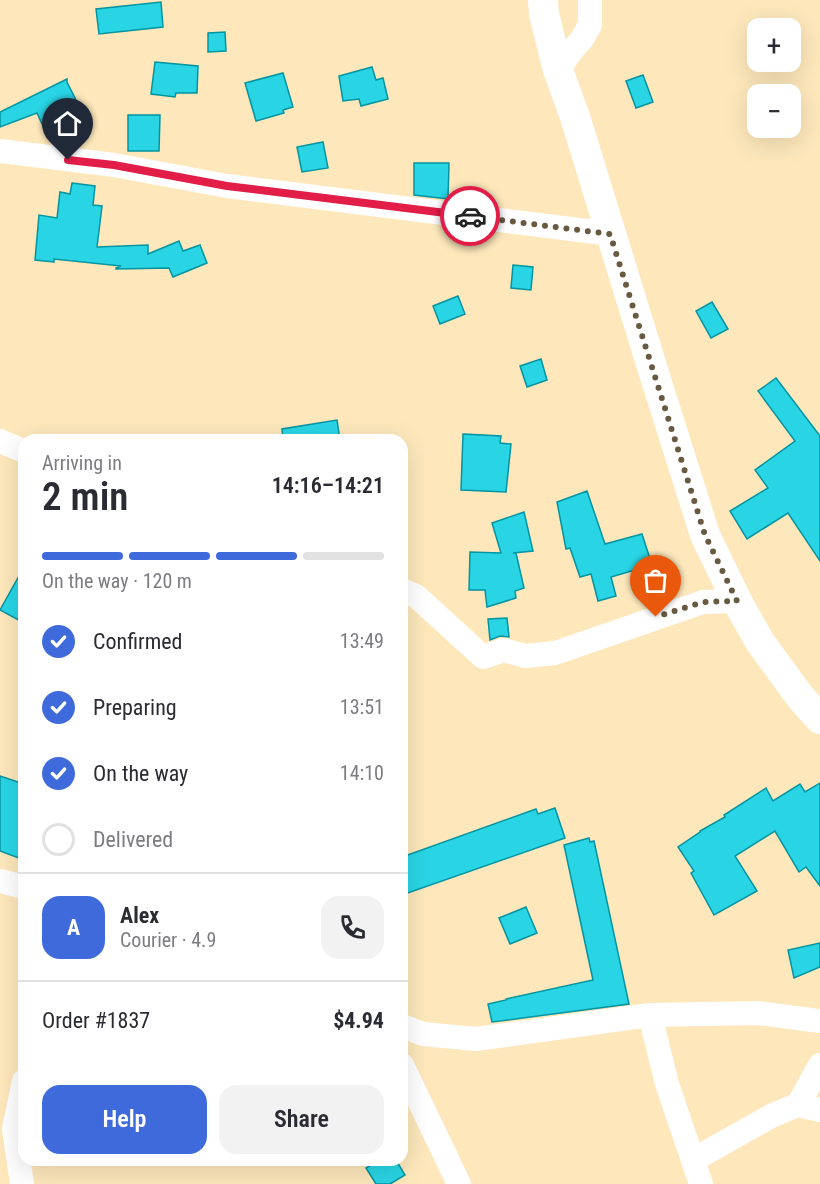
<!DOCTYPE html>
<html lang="en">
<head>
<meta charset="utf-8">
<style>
  body { margin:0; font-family:"Roboto Condensed",sans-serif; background:#f2f2f3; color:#2b2b33; height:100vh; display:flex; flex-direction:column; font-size:22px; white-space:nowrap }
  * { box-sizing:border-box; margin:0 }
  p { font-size:20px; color:#7c7c81 }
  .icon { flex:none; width:33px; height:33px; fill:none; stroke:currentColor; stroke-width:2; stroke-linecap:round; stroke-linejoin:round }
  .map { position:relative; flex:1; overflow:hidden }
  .side { position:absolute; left:18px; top:434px; width:390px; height:732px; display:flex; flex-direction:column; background:#fff; border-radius:18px; box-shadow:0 6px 24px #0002 }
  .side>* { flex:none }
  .tools { position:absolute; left:747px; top:18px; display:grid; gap:12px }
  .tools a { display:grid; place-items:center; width:54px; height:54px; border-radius:12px; background:#fff; box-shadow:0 6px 24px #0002; font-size:30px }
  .pin { position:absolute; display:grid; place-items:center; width:51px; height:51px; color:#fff; margin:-62px -26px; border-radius:50% 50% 50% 0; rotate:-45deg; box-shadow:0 0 6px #0007 }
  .pin .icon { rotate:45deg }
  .courier { position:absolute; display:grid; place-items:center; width:60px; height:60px; margin:-30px; border:4px solid #e11d48; border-radius:50%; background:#fff; color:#222; box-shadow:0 2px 8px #0007 }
  .summary em { font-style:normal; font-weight:600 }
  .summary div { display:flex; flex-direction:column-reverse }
  .summary { display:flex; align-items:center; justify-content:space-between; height:102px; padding:0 24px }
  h1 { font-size:39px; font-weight:600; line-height:45px }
  .bar { display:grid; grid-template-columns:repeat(4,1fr); gap:9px 6px; align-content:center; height:72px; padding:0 24px }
  .bar i { height:8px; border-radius:4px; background:#e1e1e2 }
  .bar .active { background:#3e6adb }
  .bar p { grid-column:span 4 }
  .line { display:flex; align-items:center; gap:15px; padding:0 24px; border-top:2px solid #e1e1e2 }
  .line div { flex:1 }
  .round { display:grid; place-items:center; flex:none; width:63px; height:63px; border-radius:18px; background:#f2f2f3 }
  ol { padding:0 24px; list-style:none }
  li { display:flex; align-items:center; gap:18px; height:66px }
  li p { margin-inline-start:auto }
  li .icon { padding:6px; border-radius:50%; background:#3e6adb; color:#fff; stroke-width:4 }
  li:last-child { color:#7c7c81 }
  li i { width:33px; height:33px; border:3px solid #e1e1e2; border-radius:50% }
  .primary-button { display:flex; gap:12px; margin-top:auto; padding:12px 24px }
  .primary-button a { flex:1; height:69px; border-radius:18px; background:#3e6adb; color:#fff; font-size:24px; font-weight:600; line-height:69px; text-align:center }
  .primary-button a+a { background:#f2f2f3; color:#2b2b33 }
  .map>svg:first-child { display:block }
  .building { fill:#29d5e5; stroke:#0394a0; stroke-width:1.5 }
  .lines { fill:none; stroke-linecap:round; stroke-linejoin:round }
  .minor { stroke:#fff; stroke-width:24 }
  .tertiary { stroke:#fff; stroke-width:30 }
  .done { stroke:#685941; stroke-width:6; stroke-dasharray:0 10.8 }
  .route { stroke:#e11d48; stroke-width:8 }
</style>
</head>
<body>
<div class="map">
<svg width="820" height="1184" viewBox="0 0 820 1184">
  <rect width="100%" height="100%" fill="#fde7bb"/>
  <g class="building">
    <polygon points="161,2 163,27 99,34 96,9"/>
    <polygon points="225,32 226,51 208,52 208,33"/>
    <polygon points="155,62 198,66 197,93 176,93 175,97 151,94"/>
    <polygon points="372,67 376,80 383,78 388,99 361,106 359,99 343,101 339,76"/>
    <polygon points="283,73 293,107 283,110 284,113 256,121 245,83"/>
    <polygon points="643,75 653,102 636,108 626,81"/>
    <polygon points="67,79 67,82 84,116 47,135 37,113 0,127 0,112"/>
    <polygon points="128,115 160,115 159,151 128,151"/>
    <polygon points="323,142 328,168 302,172 297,147"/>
    <polygon points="414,163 449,163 448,199 414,195"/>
    <polygon points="72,183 95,186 93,205 102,206 97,247 148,245 148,254 179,241 183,251 200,245 207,263 173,277 169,268 116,269 116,268 121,266 54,259 54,262 35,260 39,215 57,218 60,192 70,194"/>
    <polygon points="513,265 533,267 531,290 511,288"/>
    <polygon points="458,296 465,314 440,324 433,306"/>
    <polygon points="712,302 728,329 711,338 696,311"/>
    <polygon points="541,359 547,380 527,387 520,366"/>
    <polygon points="776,378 820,436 820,561 788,513 747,539 730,511 768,488 755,470 795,441 758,391"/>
    <polygon points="337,420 340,440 283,440 282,429"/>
    <polygon points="463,434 501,436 500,443 511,444 506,492 461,490"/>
    <polygon points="587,491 605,544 642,534 652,565 611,577 616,596 598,601 591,574 580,577 570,548 566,549 557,502"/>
    <polygon points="524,512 533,551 513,553 516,553 524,588 515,591 516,598 487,607 485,590 469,590 470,552 501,553 492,523"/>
    <polygon points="24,567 24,623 0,610"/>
    <polygon points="507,618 509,637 500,636 490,640 488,619"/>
    <polygon points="0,776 24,784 24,860 0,851"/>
    <polygon points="820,783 820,886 806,867 799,872 775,831 735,856 757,891 714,915 691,873 694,871 678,847 700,832 700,831 725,817 724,815 766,788 773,801 800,784 805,792"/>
    <polygon points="555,808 565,838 402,895 402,857 536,809 538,814"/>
    <polygon points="589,838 590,842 594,841 629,1004 492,1022 488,1004 506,1000 506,999 593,980 564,845"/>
    <polygon points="526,907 537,933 510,944 499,918"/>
    <polygon points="820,943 820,967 794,978 788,950"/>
    <polygon points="379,1160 396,1160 405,1175 390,1184 376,1184 366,1168"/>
  </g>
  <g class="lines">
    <g class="minor">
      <polyline points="558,70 572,50 582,39 590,25 590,0"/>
      <polyline points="0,151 114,165 227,186 611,234"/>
      <polyline points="0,441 24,451"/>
      <polyline points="402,590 416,596 483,657 504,650 525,656 555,653 703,602 737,601"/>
      <polyline points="0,881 24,887"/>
      <polyline points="650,1015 667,1084 701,1184"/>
      <polyline points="402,1026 423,1034 476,1039 650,1015 758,1013 820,1021"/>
      <polyline points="402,1065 459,1184"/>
      <polyline points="798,1105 820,1065"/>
      <polyline points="693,1160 773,1115 798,1105 820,1110"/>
      <polyline points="22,1184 14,1129 24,1081"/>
    </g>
    <polyline class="tertiary" points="543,0 544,14 558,70 575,117 653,370 705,535 737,601 760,642 801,698 820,719"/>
  </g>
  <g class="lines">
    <polyline class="done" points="470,216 610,234 705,535 737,601 703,602 656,617"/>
    <polyline class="route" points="68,160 114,165 227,186 470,216"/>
  </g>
</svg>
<div class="tools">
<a>+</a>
<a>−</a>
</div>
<div class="pin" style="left:656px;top:617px;background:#ea580c"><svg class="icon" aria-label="bag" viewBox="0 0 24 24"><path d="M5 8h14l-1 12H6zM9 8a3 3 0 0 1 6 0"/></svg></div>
<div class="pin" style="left:68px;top:160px;background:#1f2937"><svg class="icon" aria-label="home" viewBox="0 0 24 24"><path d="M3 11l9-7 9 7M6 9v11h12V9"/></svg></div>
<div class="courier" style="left:470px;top:216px"><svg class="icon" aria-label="car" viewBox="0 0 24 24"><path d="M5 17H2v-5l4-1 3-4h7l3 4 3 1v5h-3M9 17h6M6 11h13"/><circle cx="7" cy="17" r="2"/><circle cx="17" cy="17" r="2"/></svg></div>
<section class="side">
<div class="summary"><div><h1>2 min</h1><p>Arriving in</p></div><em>14:16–14:21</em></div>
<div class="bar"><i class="active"></i><i class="active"></i><i class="active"></i><i></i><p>On the way · 120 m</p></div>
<ol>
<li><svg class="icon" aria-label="check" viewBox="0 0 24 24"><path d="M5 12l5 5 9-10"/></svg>Confirmed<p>13:49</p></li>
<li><svg class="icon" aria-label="check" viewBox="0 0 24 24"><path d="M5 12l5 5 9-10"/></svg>Preparing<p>13:51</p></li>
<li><svg class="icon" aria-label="check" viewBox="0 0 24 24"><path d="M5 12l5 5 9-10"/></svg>On the way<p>14:10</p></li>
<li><i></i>Delivered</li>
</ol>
<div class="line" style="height:108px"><b class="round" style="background:#3e6adb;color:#fff">A</b><div><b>Alex</b><p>Courier · 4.9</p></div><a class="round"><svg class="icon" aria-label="phone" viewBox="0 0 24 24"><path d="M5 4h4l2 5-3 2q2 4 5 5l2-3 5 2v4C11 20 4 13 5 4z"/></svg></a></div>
<div class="line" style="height:78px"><div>Order #1837</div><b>$4.94</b></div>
<div class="primary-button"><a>Help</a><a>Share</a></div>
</section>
</div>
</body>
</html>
